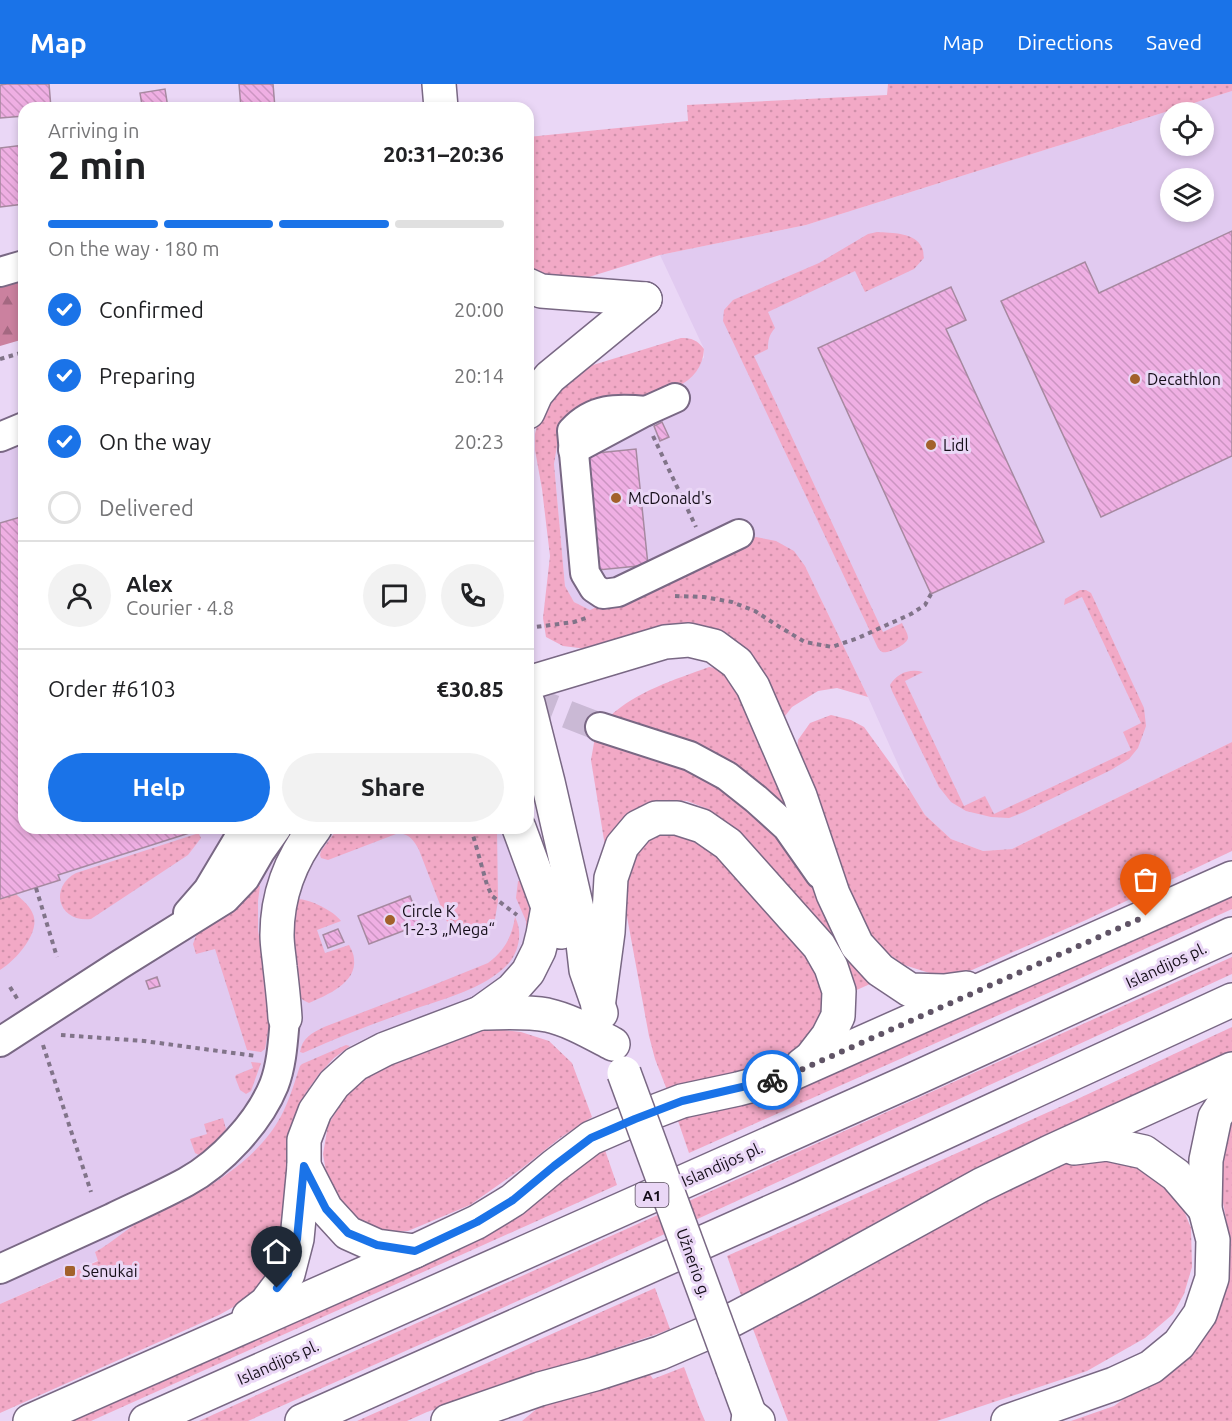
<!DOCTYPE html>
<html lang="en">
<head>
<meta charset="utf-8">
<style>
  body { margin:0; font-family:Ubuntu,sans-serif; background:#f2f2f2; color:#202124; height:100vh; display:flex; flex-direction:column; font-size:22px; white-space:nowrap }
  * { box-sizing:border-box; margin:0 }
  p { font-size:20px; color:#757577 }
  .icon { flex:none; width:33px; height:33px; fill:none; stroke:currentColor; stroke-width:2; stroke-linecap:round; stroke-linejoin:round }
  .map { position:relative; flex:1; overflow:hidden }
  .drawer { position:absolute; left:18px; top:18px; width:516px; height:732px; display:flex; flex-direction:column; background:#fff; border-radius:18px; box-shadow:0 3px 9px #0003 }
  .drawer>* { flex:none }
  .fabs { position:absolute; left:1160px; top:18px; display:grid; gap:12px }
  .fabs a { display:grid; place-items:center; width:54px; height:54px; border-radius:50%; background:#fff; box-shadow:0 3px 9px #0003; font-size:30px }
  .pin { position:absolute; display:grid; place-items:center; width:51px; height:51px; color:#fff; margin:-62px -26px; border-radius:50% 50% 50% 0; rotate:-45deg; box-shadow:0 0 6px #0007 }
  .pin .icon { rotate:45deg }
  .courier { position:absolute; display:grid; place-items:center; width:60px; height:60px; margin:-30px; border:4px solid #1a73e8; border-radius:50%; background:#fff; color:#222; box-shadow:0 2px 8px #0007 }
  .summary em { font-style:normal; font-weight:700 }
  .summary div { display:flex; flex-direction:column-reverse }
  .summary { display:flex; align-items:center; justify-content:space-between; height:102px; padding:0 30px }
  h1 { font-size:39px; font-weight:700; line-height:45px }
  .bar { display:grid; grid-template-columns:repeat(4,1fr); gap:9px 6px; align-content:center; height:72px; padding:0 30px }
  .bar i { height:8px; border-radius:4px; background:#e0e0e0 }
  .bar .selected { background:#1a73e8 }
  .bar p { grid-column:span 4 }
  .line { display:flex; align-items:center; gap:15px; padding:0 30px; border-top:2px solid #e0e0e0 }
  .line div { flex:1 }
  .round { display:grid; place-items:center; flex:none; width:63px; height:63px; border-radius:32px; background:#f2f2f2 }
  ol { padding:0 30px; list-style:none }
  li { display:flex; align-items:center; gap:18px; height:66px }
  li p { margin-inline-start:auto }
  li .icon { padding:6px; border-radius:50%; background:#1a73e8; color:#fff; stroke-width:4 }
  li:last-child { color:#757577 }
  li i { width:33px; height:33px; border:3px solid #e0e0e0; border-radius:50% }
  .primary-button { display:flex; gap:12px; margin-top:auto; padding:12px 30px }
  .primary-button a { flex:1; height:69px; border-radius:36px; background:#1a73e8; color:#fff; font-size:24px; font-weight:700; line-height:69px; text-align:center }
  .primary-button a+a { background:#f2f2f2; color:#202124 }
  header { display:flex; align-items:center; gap:36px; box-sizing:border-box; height:84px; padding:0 30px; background:#1a73e8; color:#fff }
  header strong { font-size:28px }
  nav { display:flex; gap:33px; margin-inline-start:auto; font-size:21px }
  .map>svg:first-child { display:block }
  .built { fill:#e1caf0; fill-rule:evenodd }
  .grass { fill:url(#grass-dots) }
  .forest { fill:url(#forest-firs) }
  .building { fill:url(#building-back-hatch); stroke:#a689a0; stroke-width:1.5 }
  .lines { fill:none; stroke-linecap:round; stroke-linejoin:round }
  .minor-tunnel { stroke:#cab9d5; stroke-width:28; stroke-dasharray:28 14; stroke-linecap:butt }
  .minor-casing { stroke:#796884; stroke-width:32 }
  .major-casing { stroke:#796884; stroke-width:36 }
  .highway-casing { stroke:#796884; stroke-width:36 }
  .path { stroke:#817489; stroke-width:4; stroke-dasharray:4.5 4.5; stroke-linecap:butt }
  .minor { stroke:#fff; stroke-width:28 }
  .major { stroke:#fff; stroke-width:33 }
  .highway { stroke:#fff; stroke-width:33 }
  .major-bridge-casing { stroke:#796884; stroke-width:36; stroke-linecap:butt }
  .major-bridge { stroke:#fff; stroke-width:33 }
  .done { stroke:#605466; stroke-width:6; stroke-dasharray:0 10.8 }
  .route { stroke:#1a73e8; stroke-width:8 }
  .poi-dot { fill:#a2612b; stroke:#ead7f6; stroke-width:2 }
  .labels { text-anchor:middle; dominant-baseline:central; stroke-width:6; stroke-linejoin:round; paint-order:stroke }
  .shield { fill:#ead7f6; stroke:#554a5b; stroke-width:1.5 }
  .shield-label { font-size:15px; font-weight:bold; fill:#150e19 }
  .poi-label { font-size:16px; fill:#150e19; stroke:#ead7f6; text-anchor:start }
  .street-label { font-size:16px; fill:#150e19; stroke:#ead7f6 }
</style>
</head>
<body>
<header>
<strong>Map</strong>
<nav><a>Map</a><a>Directions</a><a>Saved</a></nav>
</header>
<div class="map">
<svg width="1232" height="1337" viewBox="0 0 1232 1337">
  <defs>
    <pattern id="grass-dots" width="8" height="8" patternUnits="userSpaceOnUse" patternTransform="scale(1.5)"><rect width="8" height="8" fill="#f2a9c6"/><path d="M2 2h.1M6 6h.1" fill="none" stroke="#cf90aa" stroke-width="1.8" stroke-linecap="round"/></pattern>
    <pattern id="forest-firs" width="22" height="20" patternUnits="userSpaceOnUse" patternTransform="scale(1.5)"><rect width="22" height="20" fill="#cb819f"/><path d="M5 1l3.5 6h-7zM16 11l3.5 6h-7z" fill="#a46881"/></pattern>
    <pattern id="building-back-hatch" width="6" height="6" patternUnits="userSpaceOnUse" patternTransform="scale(1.5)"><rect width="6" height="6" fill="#efafe3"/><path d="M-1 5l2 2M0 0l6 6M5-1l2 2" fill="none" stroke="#cc95c2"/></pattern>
  </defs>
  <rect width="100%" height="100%" fill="#ead7f6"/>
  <g class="built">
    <path d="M1232 7V658L1012 765 983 767 951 755 925 731 909 705 868 613 805 482 718 468 590 526 574 518 565 502 554 380 558 356 562 345 704 274V265L660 171 806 141ZM1170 28H1203V62H1170ZM1170 94H1203V128H1170Z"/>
    <polygon points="24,328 24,744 504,744 532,834 520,881 471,915 368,953 350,962 334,974 311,1000 297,1030 292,1046 218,1097 195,1110 149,1131 137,1139 114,1157 95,1168 98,1176 0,1220 0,335"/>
  </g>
  <g class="grass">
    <polygon points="888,0 1232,0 1232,7 806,141 660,171 563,201 528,193 528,53 688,37 687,21 887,11"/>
    <path d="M877 148C891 149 916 148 922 164 924 167 923 171 924 174L914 185 865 208 855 187 768 228 775 244C769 251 768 256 768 265L754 272 883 548 902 539C904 544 908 549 908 554 907 560 893 567 887 568 881 569 881 567 878 564L723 237 724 226 733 216 819 179 868 150Z"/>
    <path d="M681 254C692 254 697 256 704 265 703 283 693 295 677 303L562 345 558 356 554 380 565 502 574 518 590 526 718 468 756 453 776 457 794 467 805 482 868 613 837 604 818 607 792 623 778 641 741 568 595 566 563 562 546 553 543 534 550 472 542 405 535 366V350L541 326 580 285Z"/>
    <path d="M1080 506H1086L1091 509 1144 624 1146 642 1138 664 1129 675 1111 686 1024 728 1009 734 991 733 966 727 951 718 939 703 892 607 890 601C897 589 910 584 923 588L905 597 964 722 985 712 994 730 1131 666 1123 648 1141 639 1082 513 1064 521 1065 515Z"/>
    <path d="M709 583 723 585 735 597 788 722 781 721 609 633C637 607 674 596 709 583Z"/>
    <polygon points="831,631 851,636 864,643 909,705 925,731 951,755 983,767 1012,765 1232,658 1232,767 1086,836 972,886 939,892 904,881 878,862 862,835 796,675 798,656 810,639"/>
    <polygon points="595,653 668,674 750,718 805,785 832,848 852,881 870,900 850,909 824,854 722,735 708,725 687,717 665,716 641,725 605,762 591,676"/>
    <path d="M338 744H497L498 817 495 835 491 842 477 849H463L451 843 446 836 419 766C414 756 408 748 396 750L328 776 321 774 320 771 321 767Z"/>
    <polygon points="673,749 699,758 727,776 820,886 826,926 813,952 796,968 761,983 717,992 667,1006 655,975 649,952 623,811 626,783 646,754"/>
    <path d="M196 750H199L201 754 188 771 91 835C59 839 48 804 76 789Z"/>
    <polygon points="518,797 521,797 532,834 526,858 526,837 516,814"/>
    <polygon points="256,800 260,802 258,817 258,847 262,869 270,936 265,965 261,968 247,966 215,865 196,870 193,860 197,849"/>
    <path d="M16 810C21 815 29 821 32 828 43 847 15 877 0 886V815Z"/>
    <polygon points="1232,810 1232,825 1055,906 689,1069 677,1034 688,1030 776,1014 842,986"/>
    <path d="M297 815C310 815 334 827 341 837L317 846 325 869 349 861C351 865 354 870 354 875 357 899 327 911 309 919L303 916 300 913 290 856Z"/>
    <path d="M515 833C523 848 519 868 508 880 483 906 442 915 409 927 373 940 338 953 303 969L300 968C302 954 312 949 324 943L426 904 488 879C504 867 512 853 515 833Z"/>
    <polygon points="1232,873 1232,890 538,1208 248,1337 199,1337"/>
    <polygon points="1232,943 1232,967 1016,1065 898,1126 763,1201 741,1211 727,1172 1071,1018"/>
    <polygon points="489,944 521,948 549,957 572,979 592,1033 560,1054 521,1085 470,1121 408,1147 377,1148 351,1135 328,1100 323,1070 328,1041 345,1013 367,992 393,979"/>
    <path d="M346 961 350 962 334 974 319 990 305 1010 297 1030 287 1100 283 1164 266 1196 246 1216 219 1231 0 1329V1220L98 1177 95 1168C114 1158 129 1142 149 1132 164 1124 180 1118 195 1110 230 1091 267 1063 284 1026 291 1011 295 997 300 982L302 980Z"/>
    <polygon points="251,978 261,979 251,1007 246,1010 240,1006 235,993 236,991 253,984"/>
    <path d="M223 1034 226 1045C219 1054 209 1064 199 1071L195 1069 190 1055 207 1050 204 1040Z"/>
    <polygon points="1232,1038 1232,1337 1071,1337 1114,1322 1163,1286 1215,1222 1229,1178 1228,1147 1221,1107 1219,1087"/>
    <polygon points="605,1066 617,1101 91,1337 71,1337 248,1257 573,1086"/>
    <polygon points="1084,1073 1115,1073 1143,1084 1176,1107 1191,1144 1192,1183 1184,1210 1173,1230 1145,1254 1087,1287 937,1337 788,1337 753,1245 835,1202 1037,1088"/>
    <polygon points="655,1204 670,1245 660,1249 427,1328 407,1337 357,1337"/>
    <polygon points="684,1283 699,1323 705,1337 522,1337 539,1323 649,1289 653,1295"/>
  </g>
  <polygon class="forest" points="24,192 24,255 0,262 0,201"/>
  <g class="building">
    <polygon points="7,0 49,0 51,24 24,24 24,32 0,34 0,1"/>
    <polygon points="239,0 273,0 275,24 241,24"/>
    <polygon points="165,5 168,24 124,24 142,21 140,9"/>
    <polygon points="24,61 24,120 0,123 0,64"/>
    <polygon points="1232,147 1232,372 1101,433 1001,217 1085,178 1099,209"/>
    <polygon points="951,203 966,236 946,245 1044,458 931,510 818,264"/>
    <polygon points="662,338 669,353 660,357 654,342"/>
    <polygon points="636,365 648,481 598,486 587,370"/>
    <polygon points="24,432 24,744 205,744 58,791 60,796 0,815 0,439"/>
    <polygon points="410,812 421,840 369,860 358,832"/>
    <polygon points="338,845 344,858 328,864 323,851"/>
    <polygon points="157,893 160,902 149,905 146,897"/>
  </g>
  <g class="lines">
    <polyline class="minor-tunnel" points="528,615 600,643"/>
    <defs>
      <g id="minor">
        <polyline points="0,188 24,181"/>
        <path d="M646 327C617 324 593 324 572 347L585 489 594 504 603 510 618 508 739 450"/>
        <polyline points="0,353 24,343"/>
        <polyline points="573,366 646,327 675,314"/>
        <polyline points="600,643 690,672 727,692 756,715 787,743 820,790"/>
        <polyline points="188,829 208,806 245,744"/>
        <polyline points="0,958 119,881 225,815 245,794 260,768 277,744"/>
        <path d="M0 1185C38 1168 75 1151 112 1134 137 1122 162 1111 186 1098 221 1079 259 1038 274 1001 282 980 283 956 285 934"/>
      </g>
      <g id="major">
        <polyline points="439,0 441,24"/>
        <polyline points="528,201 541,207 645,215"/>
        <polyline points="528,328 536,310 550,293 645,215"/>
        <polyline points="528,619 548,698 581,842 586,886 601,929"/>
        <polyline points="519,744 548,823 561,848"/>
        <path d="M285 934C284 917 282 900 280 883 279 872 277 861 277 851 277 811 291 775 315 744"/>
        <polyline points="733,1285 752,1337"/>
      </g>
      <g id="highway">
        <polyline points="528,599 665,558 689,556 714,562 737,579 753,603 800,712 833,810 857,861 880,886 910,906 944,907 966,904"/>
        <polyline points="598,923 608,848 611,794 622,762 638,743 656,734 677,734 702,742 728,760 819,862 831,883 839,907 838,932 828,952 811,974 802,981"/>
        <path d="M480 929C502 929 525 927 547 931 570 936 592 949 613 960"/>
        <polyline points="1074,1064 1107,1060 1144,1068 1176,1091 1205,1125"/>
        <polyline points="304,1082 326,1125 348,1149 377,1162 415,1167"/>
        <polyline points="249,1232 266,1219 288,1190 297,1155 304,1082 304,1056 315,1027 334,1000 356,980 385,965 480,929 512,906 528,888 539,866 543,850 548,823"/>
        <polyline points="30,1337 415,1167 477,1138 513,1116 554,1082 591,1054 635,1035 682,1017 738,1005 787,992 1232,794"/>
        <polyline points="146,1337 912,996 1232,850"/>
        <polyline points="302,1337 800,1115 1232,916"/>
        <polyline points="448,1337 540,1305 595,1290 660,1269 711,1247 806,1197 981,1101 1052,1067 1232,985"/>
        <polyline points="748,1337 749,1330 758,1337"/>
        <polyline points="1008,1337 1114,1300 1151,1283 1179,1260 1200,1230 1212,1194 1213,1156 1205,1125 1206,1076 1215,1033 1232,1007"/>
      </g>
    </defs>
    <use href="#minor" class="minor-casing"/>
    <use href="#major" class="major-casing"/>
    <use href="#highway" class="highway-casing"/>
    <g class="path">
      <polyline points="0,275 24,268"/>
      <polyline points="653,352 696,443"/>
      <polyline points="675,512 704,513 732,518 755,527 778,542 805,558 832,563 858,554 911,530 925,521 931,510"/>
      <polyline points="528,544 574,538 589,533"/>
      <polyline points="471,744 487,801 492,812 517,831"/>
      <polyline points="36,804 57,873"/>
      <polyline points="10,903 18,916"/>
      <polyline points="61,951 144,957 256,972"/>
      <polyline points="43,961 91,1108"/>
    </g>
    <use href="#minor" class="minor"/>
    <use href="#major" class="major"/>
    <use href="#highway" class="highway"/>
    <defs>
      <polyline id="major-bridge" points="624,989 733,1285"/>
    </defs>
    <use href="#major-bridge" class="major-bridge-casing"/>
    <use href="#major-bridge" class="major-bridge"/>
  </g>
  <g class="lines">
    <polyline class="done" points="772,996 787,992 1146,832"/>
    <polyline class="route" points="277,1204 288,1190 297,1155 304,1082 326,1125 348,1149 377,1161 415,1167 477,1138 513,1116 554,1082 591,1054 635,1035 682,1017 772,996"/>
  </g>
  <g class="poi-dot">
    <circle cx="1135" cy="295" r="6"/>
    <circle cx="931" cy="361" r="6"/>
    <circle cx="616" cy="414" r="6"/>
    <circle cx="390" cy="836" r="6"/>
    <rect x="64" y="1181" width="12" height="12" rx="3"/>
  </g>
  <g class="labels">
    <rect class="shield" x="635.5" y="1099" width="33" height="24" rx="4.5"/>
    <g class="shield-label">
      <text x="652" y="1111">A1</text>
    </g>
    <g class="poi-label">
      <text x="1147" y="295">Decathlon</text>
      <text x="943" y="361">Lidl</text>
      <text x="628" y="414">McDonald's</text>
      <text x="402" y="827">Circle K<tspan x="402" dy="18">1-2-3 „Mega“</tspan></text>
      <text x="82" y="1187">Senukai</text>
    </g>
    <g class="street-label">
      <text transform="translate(1166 881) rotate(-25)">Islandijos pl.</text>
      <text transform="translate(722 1080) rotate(-24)">Islandijos pl.</text>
      <text transform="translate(694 1179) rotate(70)">Užnerio g.</text>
      <text transform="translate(278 1278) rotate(-24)">Islandijos pl.</text>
    </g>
  </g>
</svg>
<div class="fabs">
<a><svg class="icon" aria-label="locate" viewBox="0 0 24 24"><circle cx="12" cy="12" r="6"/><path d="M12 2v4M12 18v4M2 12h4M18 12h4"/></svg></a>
<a><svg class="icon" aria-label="layers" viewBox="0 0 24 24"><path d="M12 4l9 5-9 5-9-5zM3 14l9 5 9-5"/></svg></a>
</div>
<div class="pin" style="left:1146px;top:832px;background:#ea580c"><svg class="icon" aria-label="bag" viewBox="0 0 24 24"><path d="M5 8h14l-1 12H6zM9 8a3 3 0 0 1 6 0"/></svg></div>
<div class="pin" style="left:277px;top:1204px;background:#1f2937"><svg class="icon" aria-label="home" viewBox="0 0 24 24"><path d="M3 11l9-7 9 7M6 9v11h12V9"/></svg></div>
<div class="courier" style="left:772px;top:996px"><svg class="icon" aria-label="bike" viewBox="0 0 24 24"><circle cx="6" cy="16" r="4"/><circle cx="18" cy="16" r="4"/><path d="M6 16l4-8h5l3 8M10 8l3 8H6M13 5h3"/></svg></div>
<section class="drawer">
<div class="summary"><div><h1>2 min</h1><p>Arriving in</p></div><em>20:31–20:36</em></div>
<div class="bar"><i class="selected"></i><i class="selected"></i><i class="selected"></i><i></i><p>On the way · 180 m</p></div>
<ol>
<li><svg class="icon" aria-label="check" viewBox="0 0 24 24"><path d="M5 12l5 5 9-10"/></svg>Confirmed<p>20:00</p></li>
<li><svg class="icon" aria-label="check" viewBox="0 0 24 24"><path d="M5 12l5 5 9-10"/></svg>Preparing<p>20:14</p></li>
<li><svg class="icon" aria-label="check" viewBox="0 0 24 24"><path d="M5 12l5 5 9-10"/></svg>On the way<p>20:23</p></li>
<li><i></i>Delivered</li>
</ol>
<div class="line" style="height:108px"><a class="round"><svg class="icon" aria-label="person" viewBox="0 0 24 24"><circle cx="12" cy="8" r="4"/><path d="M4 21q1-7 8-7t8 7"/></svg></a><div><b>Alex</b><p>Courier · 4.8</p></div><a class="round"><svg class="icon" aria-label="chat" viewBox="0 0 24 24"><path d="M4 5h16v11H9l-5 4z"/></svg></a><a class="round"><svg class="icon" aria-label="phone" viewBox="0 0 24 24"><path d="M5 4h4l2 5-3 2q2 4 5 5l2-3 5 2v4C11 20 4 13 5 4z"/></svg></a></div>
<div class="line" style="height:78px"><div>Order #6103</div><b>€30.85</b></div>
<div class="primary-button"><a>Help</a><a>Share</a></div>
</section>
</div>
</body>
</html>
